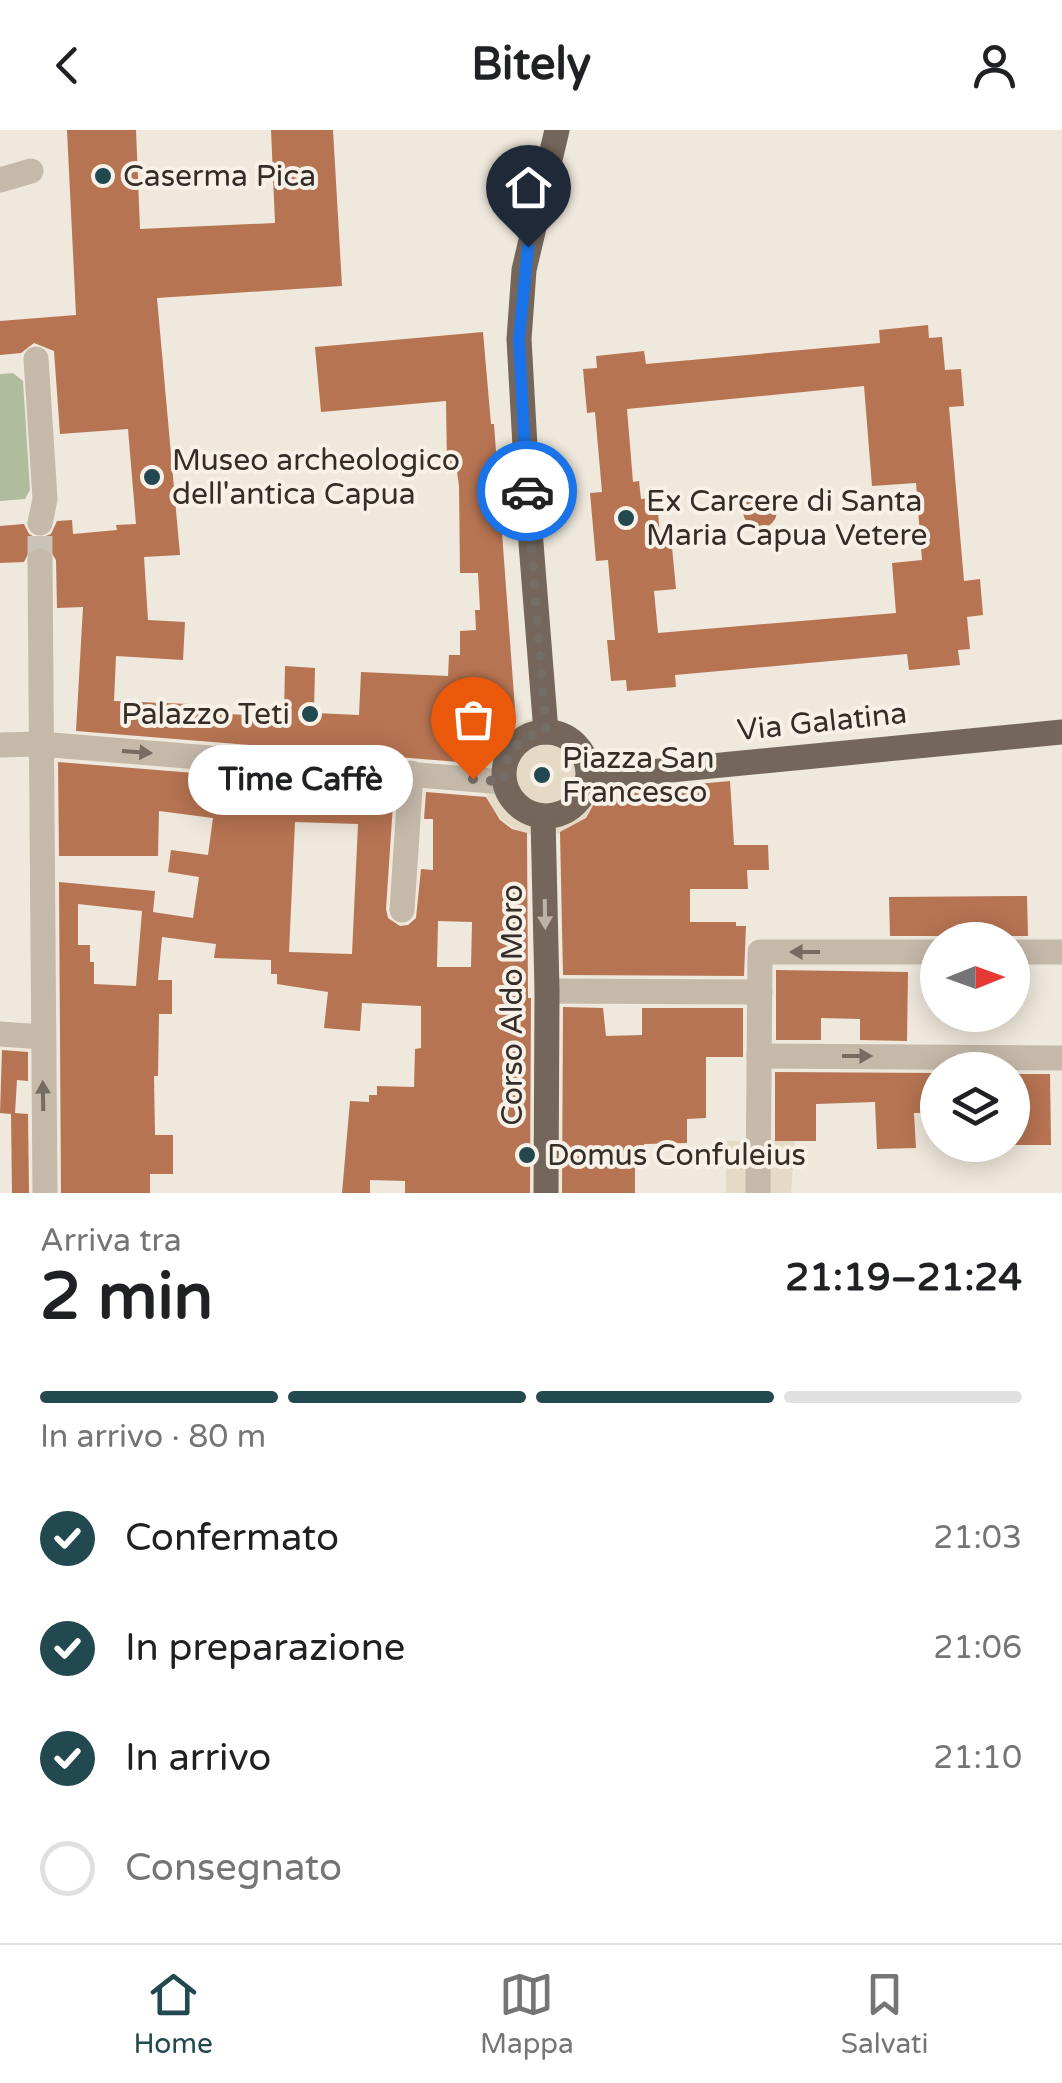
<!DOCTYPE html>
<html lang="it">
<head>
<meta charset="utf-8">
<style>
  body { margin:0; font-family:"Varela Round",sans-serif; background:#f2f2f2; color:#202124; height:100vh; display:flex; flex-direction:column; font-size:38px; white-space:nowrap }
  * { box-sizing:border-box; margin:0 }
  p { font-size:32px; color:#757577 }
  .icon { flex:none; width:55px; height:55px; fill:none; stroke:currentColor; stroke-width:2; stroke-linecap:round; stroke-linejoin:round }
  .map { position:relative; height:1063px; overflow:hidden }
  .panel { display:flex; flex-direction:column; background:#fff; flex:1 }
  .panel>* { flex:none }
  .needle { width:65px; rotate:89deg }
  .controls { position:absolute; left:920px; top:792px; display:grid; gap:20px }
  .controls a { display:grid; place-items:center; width:110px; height:110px; border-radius:50%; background:#fff; box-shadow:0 5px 25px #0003; font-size:50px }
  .pin { position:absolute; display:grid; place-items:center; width:85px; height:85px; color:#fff; margin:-102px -42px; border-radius:50% 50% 50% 0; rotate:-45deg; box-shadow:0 0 10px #0007 }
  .pin .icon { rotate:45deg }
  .courier { position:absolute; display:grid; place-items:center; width:100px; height:100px; margin:-50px; border:8px solid #1a73e8; border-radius:50%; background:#fff; color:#222; box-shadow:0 2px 12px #0007 }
  .bubble { position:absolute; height:70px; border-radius:35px; background:#fff; box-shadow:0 5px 25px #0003; font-size:32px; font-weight:700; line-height:70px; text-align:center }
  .headline em { font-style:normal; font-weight:700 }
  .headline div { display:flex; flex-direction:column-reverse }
  .headline { display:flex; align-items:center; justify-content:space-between; height:170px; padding:0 40px }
  h1 { font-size:65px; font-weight:700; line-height:75px }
  .bar { display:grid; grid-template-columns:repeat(4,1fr); gap:15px 10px; align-content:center; height:120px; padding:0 40px }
  .bar i { height:12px; border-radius:8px; background:#e0e0e0 }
  .bar .active { background:#234950 }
  .bar p { grid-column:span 4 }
  ol { padding:0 40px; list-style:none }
  li { display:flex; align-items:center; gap:30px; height:110px }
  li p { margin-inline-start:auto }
  li .icon { padding:10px; border-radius:50%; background:#234950; color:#fff; stroke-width:4 }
  li:last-child { color:#757577 }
  li i { width:55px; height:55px; border:5px solid #e0e0e0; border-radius:50% }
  header { display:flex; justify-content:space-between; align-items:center; height:130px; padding:0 40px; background:#fff; font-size:45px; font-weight:700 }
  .tabs { display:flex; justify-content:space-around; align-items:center; height:140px; border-top:2px solid #e0e0e0; background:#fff; font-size:28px; color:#757577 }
  .tabs a { display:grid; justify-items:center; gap:5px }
  .tabs .active { color:#234950 }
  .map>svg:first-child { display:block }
  .green { fill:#afbc9e }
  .plaza { fill:#e5dac5 }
  .building { fill:#b77452; fill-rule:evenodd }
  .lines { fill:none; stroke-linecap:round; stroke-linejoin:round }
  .minor-tunnel { stroke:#cac3b8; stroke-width:25; stroke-dasharray:25 12; stroke-linecap:butt }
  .minor { stroke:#c5b9aa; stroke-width:25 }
  .major { stroke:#74665b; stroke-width:25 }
  .oneway { fill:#756c62 }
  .oneway2 { fill:#bcb2a9 }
  .done { stroke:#756e67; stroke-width:10; stroke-dasharray:0 18 }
  .route { stroke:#1a73e8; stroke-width:12 }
  .poi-dot { fill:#234950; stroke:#f7f1e8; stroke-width:4 }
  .labels { text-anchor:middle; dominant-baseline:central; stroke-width:8; stroke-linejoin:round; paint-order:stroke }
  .poi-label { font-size:30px; fill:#342d28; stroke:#f7f1e8; text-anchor:start }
  .street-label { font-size:30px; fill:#342d28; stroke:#f7f1e8 }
</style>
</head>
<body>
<header><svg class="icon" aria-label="back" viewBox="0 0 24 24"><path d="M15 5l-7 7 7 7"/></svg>Bitely<svg class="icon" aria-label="person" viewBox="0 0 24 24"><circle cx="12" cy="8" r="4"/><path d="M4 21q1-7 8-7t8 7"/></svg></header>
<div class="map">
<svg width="1062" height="1063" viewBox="0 0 1062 1063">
  <rect width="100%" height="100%" fill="#efe8dc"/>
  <polygon class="green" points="13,243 23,251 30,360 25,369 0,371 0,244"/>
  <g class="plaza">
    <circle cx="543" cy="647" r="59"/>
    <polygon points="795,1009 791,1063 726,1063 726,1011"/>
  </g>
  <g class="building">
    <polygon points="67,0 136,0 140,99 275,93 271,0 333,0 342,156 157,168 180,425 144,427 148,490 185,492 183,530 116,526 114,571 189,574 189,582 284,587 285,536 315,538 314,583 359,585 361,542 448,546 449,525 460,525 460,501 476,500 475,480 480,480 478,443 460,443 459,356 456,334 447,334 446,271 321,282 315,217 483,202 491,294 494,294 516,593 502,603 484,634 76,601 83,477 57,478 56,430 47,416 31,418 24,432 0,433 0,396 24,394 29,404 38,409 51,404 57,391 72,390 73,404 117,400 116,395 136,394 128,299 60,304 54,221 34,213 21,223 0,225 0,191 76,185"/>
    <path d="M928 195 929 208 942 207 945 240 961 239 964 276 949 277 964 451 980 449 983 485 967 487 970 519 958 520 960 535 909 540 907 524 675 545 676 557 627 561 626 550 611 551 607 510H615L608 430 596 431 590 363 602 362 595 282 587 283 583 239 597 238 596 226 644 221 646 234 880 213 879 200ZM864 256 872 356 916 353 922 430 892 433 896 483 658 503 654 461 676 459 671 407 660 408 657 367 641 369 639 351 633 352 627 279Z"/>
    <circle cx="760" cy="381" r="17"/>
    <path d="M58 632 394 659 386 779 388 788 400 796 408 795 416 788 421 739 433 740V689H424L426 662 486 667 500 690 512 699 527 703 528 868H531L530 1063H405V1051L370 1050V1063H342L350 971 369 972V965H377V956L414 957 415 919 421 918V876L362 873 360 901 324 898 328 862 277 854V844H271V830L214 828 216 814 162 807 158 850H172V884H159L158 946H154L155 1005H173V1044H150V1063H61L59 752 155 761 153 782 193 788 199 747 168 742 171 720 208 725 213 688 159 681 158 726H59ZM295 692 358 694 352 824 289 822ZM78 774 142 781 136 856 94 854V832H90V815H78ZM438 791 472 792 471 837H437Z"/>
    <polygon points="730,651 734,715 768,715 769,740 747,740 748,759 690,759 690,792 736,792 736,796 746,796 744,846 563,845 560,702 586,688 600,663"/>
    <polygon points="1027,766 1028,806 890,806 889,767"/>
    <polygon points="776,840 908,842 907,911 860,910 860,889 821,888 821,910 776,910"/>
    <polygon points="563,877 603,878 606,906 642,905 642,878 743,878 743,927 706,927 706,988 687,989 687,1013 644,1014 644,1024 635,1024 635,1063 562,1063"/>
    <polygon points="2,920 28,922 28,951 17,950 15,983 28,984 29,1063 12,1063 11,984 0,983"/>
    <polygon points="775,942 938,943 938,983 914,983 916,1018 877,1019 875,972 816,974 816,1011 775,1011"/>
    <polygon points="1012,944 1050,944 1051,1015 1012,1015"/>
  </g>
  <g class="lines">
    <polyline class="minor-tunnel" points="40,431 40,393"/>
    <g class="minor">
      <polyline points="0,50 31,41"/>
      <polyline points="36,229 45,369 40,393"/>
      <polyline points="40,431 45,1063"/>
      <polyline points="0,615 40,614 504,652"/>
      <polyline points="402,780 411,643"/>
      <polyline points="1012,822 1062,822"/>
      <polyline points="547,861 760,862"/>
      <polyline points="0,904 42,907"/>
      <polyline points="759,926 1062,928"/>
      <polyline points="758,1063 760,822 938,822"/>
    </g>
    <g class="major">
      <polyline points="546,602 529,388 519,209 524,140 557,0"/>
      <circle cx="546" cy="644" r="42"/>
      <polyline points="588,648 1062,602"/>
      <polyline points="543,687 547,861 546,1063"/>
    </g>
  </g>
  <defs><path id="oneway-solid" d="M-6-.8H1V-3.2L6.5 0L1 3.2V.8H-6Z" transform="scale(2.5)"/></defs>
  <g class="oneway">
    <use href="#oneway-solid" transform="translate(137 622) rotate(4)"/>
    <use href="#oneway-solid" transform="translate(805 822) rotate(-180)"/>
    <use href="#oneway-solid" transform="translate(857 926)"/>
    <use href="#oneway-solid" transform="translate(43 966) rotate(-91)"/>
  </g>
  <use class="oneway2" href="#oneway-solid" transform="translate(545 784) rotate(89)"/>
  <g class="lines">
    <path class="done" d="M473 649 504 652C503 624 518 606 546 602L527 361"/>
    <polyline class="route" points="527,361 519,209 528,117"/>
  </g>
  <g class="poi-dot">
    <circle cx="103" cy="46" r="10"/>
    <circle cx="152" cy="347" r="10"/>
    <circle cx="626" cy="388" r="10"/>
    <circle cx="310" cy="584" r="10"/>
    <circle cx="542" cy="645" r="10"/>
    <circle cx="527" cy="1025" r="10"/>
  </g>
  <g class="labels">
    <g class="poi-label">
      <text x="123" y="46">Caserma Pica</text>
      <text x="172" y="330">Museo archeologico<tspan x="172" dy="34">dell'antica Capua</tspan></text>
      <text x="646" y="371">Ex Carcere di Santa<tspan x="646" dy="34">Maria Capua Vetere</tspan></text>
      <text x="290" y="584" text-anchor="end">Palazzo Teti</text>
      <text x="562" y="628">Piazza San<tspan x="562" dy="34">Francesco</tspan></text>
      <text x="547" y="1025">Domus Confuleius</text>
    </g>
    <g class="street-label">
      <text transform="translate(822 592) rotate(-6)">Via Galatina</text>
      <text transform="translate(512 875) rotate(-90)">Corso Aldo Moro</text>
    </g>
  </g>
</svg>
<div class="controls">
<a><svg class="needle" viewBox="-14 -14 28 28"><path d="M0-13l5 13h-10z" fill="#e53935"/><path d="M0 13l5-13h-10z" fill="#757577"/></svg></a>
<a><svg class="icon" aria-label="layers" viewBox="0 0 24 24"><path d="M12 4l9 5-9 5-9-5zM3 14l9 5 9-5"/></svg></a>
</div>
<div class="pin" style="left:473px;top:649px;background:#ea580c"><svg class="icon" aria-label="bag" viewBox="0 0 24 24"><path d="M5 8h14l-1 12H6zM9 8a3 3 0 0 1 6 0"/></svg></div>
<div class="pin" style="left:528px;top:117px;background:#1f2937"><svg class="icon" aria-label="home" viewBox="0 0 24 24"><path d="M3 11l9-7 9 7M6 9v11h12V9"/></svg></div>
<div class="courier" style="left:527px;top:361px"><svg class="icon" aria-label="car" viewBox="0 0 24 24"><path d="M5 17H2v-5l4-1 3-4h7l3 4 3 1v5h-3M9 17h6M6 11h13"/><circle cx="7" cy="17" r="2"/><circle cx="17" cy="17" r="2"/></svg></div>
<div class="bubble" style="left:188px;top:615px;width:225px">Time Caffè</div>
</div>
<section class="panel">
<div class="headline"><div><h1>2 min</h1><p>Arriva tra</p></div><em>21:19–21:24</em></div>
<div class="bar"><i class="active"></i><i class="active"></i><i class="active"></i><i></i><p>In arrivo · 80 m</p></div>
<ol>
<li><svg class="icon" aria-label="check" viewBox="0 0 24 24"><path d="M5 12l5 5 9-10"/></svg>Confermato<p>21:03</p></li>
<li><svg class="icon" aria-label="check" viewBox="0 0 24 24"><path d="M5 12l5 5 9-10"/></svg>In preparazione<p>21:06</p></li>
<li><svg class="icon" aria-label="check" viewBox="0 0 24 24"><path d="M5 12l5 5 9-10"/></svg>In arrivo<p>21:10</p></li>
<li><i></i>Consegnato</li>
</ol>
</section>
<nav class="tabs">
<a class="active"><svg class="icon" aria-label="home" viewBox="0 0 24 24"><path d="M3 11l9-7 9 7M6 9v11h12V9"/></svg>Home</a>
<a><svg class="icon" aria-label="map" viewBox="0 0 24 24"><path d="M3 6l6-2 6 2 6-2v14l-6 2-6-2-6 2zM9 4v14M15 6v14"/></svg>Mappa</a>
<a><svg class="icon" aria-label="saved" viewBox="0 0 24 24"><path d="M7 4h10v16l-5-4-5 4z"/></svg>Salvati</a>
</nav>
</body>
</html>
